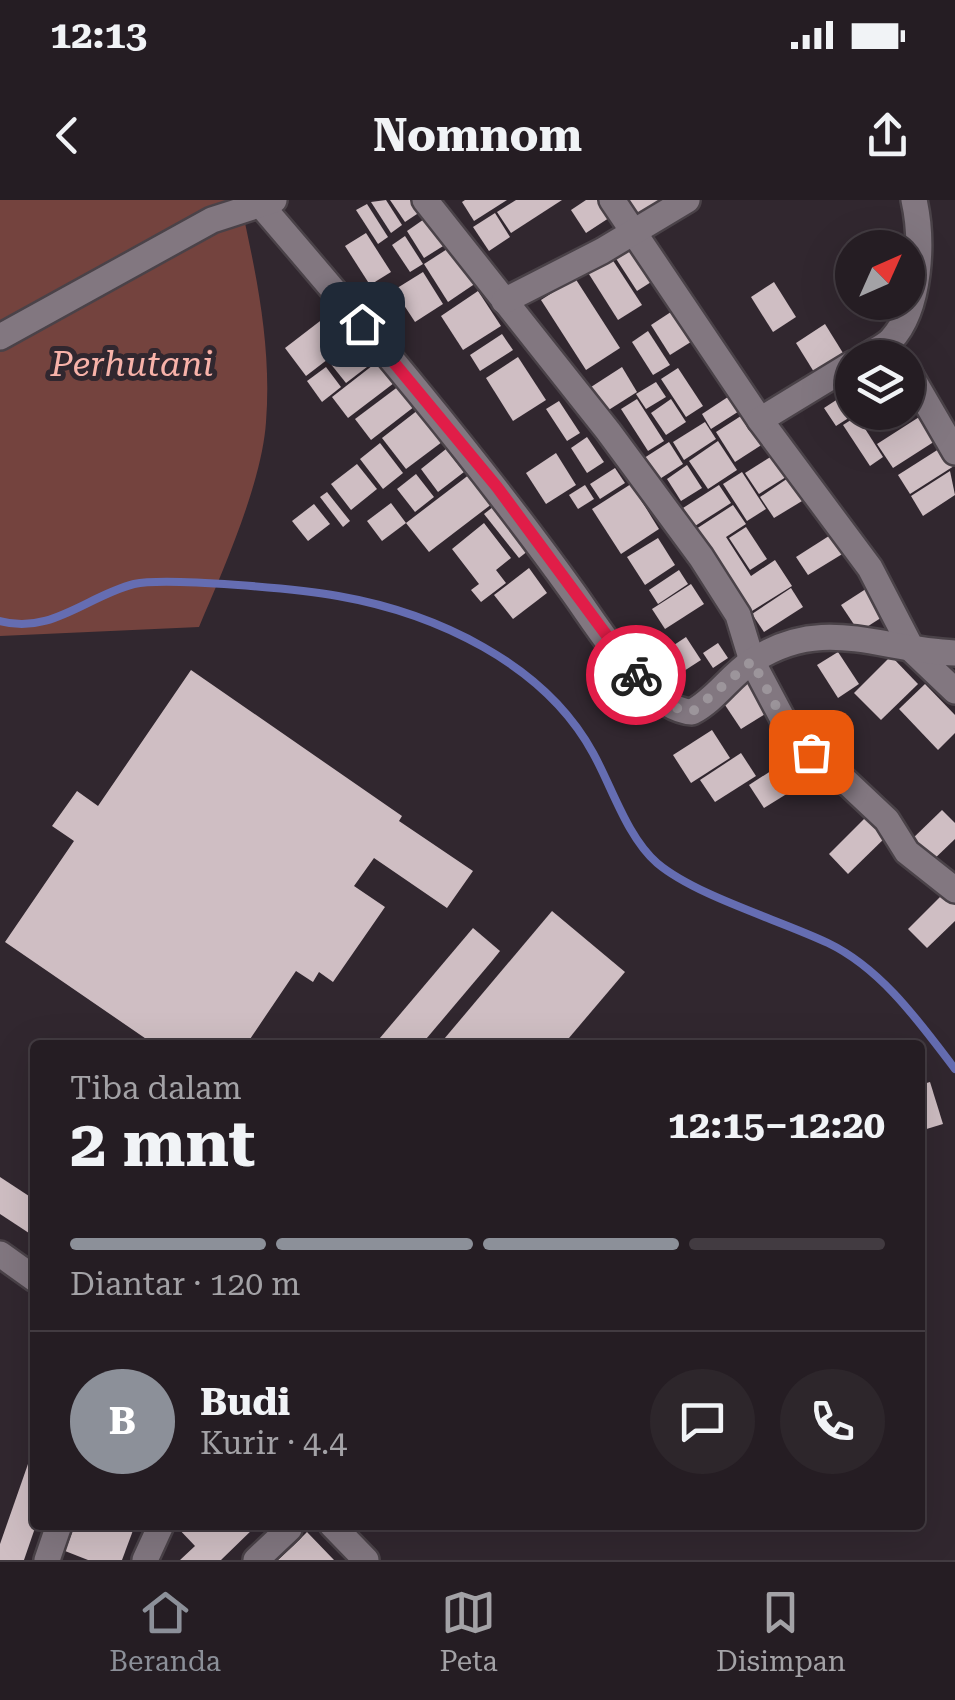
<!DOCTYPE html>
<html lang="id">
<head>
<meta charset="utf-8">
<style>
  body { margin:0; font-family:"Roboto Serif",serif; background:#2d262b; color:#f1f3f6; height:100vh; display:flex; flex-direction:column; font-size:38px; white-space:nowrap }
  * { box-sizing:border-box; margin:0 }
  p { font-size:32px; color:#a3a2a6 }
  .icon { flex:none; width:55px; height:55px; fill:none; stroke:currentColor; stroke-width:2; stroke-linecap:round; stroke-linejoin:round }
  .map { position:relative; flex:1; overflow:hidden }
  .details { position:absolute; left:30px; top:840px; width:895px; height:490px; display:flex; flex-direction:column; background:#251d23; border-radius:10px; box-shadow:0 10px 40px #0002,0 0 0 2px #423b41 }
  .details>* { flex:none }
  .needle { width:65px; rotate:45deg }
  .controls { position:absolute; left:835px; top:30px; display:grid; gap:20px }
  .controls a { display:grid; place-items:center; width:90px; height:90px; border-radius:50%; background:#251d23; box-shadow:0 10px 40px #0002,0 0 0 2px #423b41; font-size:50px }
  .pin { position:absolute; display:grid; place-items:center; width:85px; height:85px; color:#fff; margin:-42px; border-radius:20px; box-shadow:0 5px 15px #0006 }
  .courier { position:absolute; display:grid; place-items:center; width:100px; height:100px; margin:-50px; border:8px solid #e11d48; border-radius:50%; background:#fff; color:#222; box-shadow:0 2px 12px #0007 }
  .overview em { font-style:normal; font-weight:700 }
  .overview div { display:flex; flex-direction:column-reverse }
  .overview { display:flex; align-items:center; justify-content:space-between; height:170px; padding:0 40px }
  h1 { font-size:65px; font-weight:700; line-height:75px }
  .bar { display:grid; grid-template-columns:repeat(4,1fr); gap:15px 10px; align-content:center; height:120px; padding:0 40px }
  .bar i { height:12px; border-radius:8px; background:#423b41 }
  .bar .on { background:#8c9099 }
  .bar p { grid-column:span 4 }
  .line { display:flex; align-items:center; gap:25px; padding:0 40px; border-top:2px solid #423b41 }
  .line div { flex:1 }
  .round { display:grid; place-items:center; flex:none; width:105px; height:105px; border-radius:52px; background:#2d262b }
  .status { display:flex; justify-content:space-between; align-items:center; height:70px; padding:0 50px; background:#251d23; direction:ltr }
  .status svg { height:28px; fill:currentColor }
  header { display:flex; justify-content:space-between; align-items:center; height:130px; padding:0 40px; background:#251d23; font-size:45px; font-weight:700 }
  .tab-bar { display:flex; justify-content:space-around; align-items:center; height:140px; border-top:2px solid #423b41; background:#251d23; font-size:28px; color:#a3a2a6 }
  .tab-bar a { display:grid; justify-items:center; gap:5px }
  .tab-bar .on { color:#8c9099 }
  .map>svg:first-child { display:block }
  .green { fill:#74433e }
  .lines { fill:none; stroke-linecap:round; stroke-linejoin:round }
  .stream { stroke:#656db2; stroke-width:8 }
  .building { fill:#cfbec3 }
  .minor-casing { stroke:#4a4248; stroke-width:30 }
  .minor { stroke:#827780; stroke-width:25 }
  .done { stroke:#9c959b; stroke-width:10; stroke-dasharray:0 18 }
  .route { stroke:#e11d48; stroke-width:12 }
  .labels { text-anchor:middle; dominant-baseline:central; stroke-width:10; stroke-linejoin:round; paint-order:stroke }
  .park-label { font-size:35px; font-style:italic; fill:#f7b2a9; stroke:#31272f }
</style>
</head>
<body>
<div class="status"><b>12:13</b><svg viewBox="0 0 49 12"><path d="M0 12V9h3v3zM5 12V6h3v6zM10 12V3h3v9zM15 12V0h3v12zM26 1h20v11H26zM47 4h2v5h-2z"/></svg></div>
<header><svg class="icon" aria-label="back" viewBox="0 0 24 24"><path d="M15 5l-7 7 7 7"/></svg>Nomnom<svg class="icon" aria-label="share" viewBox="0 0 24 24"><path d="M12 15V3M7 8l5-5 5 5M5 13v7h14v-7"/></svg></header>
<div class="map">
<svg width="955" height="1360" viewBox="0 0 955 1360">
  <rect width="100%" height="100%" fill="#31272f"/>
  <path class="green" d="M0 0H240C256 73 272 146 266 222 262 283 223 370 199 427L0 436Z"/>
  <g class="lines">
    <path class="stream" d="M0 421C51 435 87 396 134 384 166 377 302 389 338 396 435 413 544 463 593 553 612 587 627 637 657 663 696 696 780 720 828 743 882 769 920 823 955 869"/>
  </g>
  <g class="building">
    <polygon points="386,0 402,25 391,33 371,2"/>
    <polygon points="390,0 417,0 423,10 405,22"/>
    <polygon points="465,0 507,0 474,21 462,2"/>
    <polygon points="516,0 562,0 511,33 497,12"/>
    <polygon points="586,0 601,0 612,16 586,33 571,10"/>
    <polygon points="627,0 663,0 637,16"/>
    <polygon points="367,4 388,37 378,44 356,10"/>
    <polygon points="495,13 510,37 489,51 473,27"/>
    <polygon points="430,15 448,43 424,58 407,31"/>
    <polygon points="366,33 391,72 370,85 345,46"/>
    <polygon points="405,36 423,64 410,72 392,45"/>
    <polygon points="635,40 659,77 637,91 613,54"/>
    <polygon points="455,44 479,81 448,102 424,64"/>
    <polygon points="610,56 642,105 618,120 587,71"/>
    <polygon points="423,72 443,104 415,122 394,90"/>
    <polygon points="575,78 620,148 586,170 541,100"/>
    <polygon points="774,82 796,117 773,132 751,97"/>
    <polygon points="478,91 501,126 463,150 441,116"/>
    <polygon points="674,110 694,140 670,155 651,125"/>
    <polygon points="324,118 345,146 306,176 285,148"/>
    <polygon points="825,124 843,153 814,172 796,143"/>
    <polygon points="648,131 670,165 653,175 632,142"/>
    <polygon points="502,134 513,150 480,171 470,155"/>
    <polygon points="364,137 380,157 346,183 330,163"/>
    <polygon points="518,157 546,200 513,221 486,178"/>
    <polygon points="377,162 394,183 348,218 332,197"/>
    <polygon points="326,167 341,187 322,202 307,181"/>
    <polygon points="622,167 637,192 607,211 591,187"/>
    <polygon points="678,168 703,206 686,217 661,179"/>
    <polygon points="656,182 666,197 646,209 636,194"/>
    <polygon points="403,183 419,203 371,240 355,219"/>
    <polygon points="734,193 744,208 711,229 702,214"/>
    <polygon points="844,195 852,212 858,212 836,226 824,208"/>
    <polygon points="637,199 664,241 648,251 621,209"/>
    <polygon points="671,199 686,222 666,235 651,213"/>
    <polygon points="559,201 580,233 567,241 546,209"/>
    <polygon points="418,210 442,242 406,269 382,238"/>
    <polygon points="927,212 943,236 893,268 877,244"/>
    <polygon points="744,214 763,244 735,262 716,232"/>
    <polygon points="857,216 883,257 870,266 843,225"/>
    <polygon points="705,222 716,239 684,260 673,242"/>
    <polygon points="587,237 604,262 587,273 571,248"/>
    <polygon points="718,241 737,270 708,289 689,261"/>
    <polygon points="669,242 683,264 655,282 641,260"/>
    <polygon points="380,243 403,273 383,289 360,259"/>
    <polygon points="942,247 954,266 910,294 898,275"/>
    <polygon points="446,249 464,272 438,292 421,269"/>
    <polygon points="780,251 794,272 759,294 745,273"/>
    <polygon points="556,253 576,285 546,304 526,273"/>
    <polygon points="357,264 377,289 351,310 331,284"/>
    <polygon points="687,265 702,288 681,301 667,279"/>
    <polygon points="615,268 625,283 600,299 590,284"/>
    <polygon points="474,271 497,300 429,352 406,323"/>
    <polygon points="950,271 955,295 923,316 911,296"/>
    <polygon points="742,272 766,309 747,321 723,284"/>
    <polygon points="797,272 812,295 774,318 760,297"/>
    <polygon points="416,274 434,297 415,312 397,289"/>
    <polygon points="631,284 659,329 621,354 592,309"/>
    <polygon points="585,285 594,299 578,309 569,295"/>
    <polygon points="719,285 731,303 695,326 683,308"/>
    <polygon points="327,292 350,321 343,327 320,297"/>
    <polygon points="503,299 538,343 519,358 484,314"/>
    <polygon points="391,303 406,323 382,341 367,321"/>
    <polygon points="314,304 330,324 308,341 292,321"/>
    <polygon points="733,305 746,324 726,337 751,376 775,360 792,386 752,411 696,329"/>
    <polygon points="484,323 511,358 496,370 506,383 481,402 471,390 479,384 452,349"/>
    <polygon points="746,327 767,359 750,370 729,338"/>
    <polygon points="832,334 844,353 808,375 796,357"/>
    <polygon points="658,338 675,365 645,385 627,357"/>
    <polygon points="529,368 547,393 513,419 494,395"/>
    <polygon points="679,370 688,384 658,404 649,390"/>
    <polygon points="691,384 704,404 665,429 652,409"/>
    <polygon points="872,385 890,412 859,432 841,405"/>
    <polygon points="791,388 803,407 764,432 752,414"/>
    <polygon points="686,437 701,460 670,480 656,457"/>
    <polygon points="718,443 728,458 713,468 703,453"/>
    <polygon points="838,452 859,484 838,498 817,465"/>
    <polygon points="891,456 918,484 881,520 854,493"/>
    <polygon points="191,470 402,616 399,621 473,671 447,708 374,658 354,686 385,707 333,782 319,772 313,782 296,771 246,845 155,845 5,742 74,641 52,626 77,591 98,606"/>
    <polygon points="748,477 770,511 741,529 719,496"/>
    <polygon points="925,484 955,515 955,533 938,550 899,509"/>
    <polygon points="712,530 730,558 691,583 673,555"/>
    <polygon points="741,553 756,576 715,602 700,580"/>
    <polygon points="791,558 806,582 764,608 749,585"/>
    <polygon points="942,610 955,623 955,639 929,664 908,643"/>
    <polygon points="871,612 891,632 848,674 829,654"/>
    <polygon points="945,692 955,702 955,721 927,748 908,729"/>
    <polygon points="552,711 625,772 563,845 439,845"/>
    <polygon points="473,728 500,751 492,761 421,845 374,845"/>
    <polygon points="930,882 943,924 920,931 920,885"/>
    <polygon points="0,977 35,1000 35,1037 0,1014"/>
    <polygon points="35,1244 36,1325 24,1360 0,1360 0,1344"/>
    <polygon points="75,1325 135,1325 122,1360 88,1360 65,1351"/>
    <polygon points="175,1325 257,1325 221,1360 180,1360 195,1346"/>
    <polygon points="307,1332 334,1360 278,1360 293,1346"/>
  </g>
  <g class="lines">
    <defs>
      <g id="minor">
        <polyline points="425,0 608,231 701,357 738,415 752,461 786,525 887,620 907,652 955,690"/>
        <polyline points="612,0 760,220 870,368 913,451 955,491"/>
        <path d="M260 4C368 130 475 256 572 391 597 425 647 510 692 512 715 500 730 476 751 462 822 414 878 450 955 453"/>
        <polyline points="504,101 602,51 687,0"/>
        <polyline points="0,137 212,20 274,0"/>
        <path d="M864 158C872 152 884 147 891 140 921 108 923 40 914 0"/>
        <polyline points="908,171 955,252"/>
        <polyline points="760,220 852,164"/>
        <polyline points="0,1054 35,1079"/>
        <polyline points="332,1325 366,1360"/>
        <polyline points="47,1360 59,1325"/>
        <polyline points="145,1360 161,1325"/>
        <polyline points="256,1360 289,1329"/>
      </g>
    </defs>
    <use href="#minor" class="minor-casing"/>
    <use href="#minor" class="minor"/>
  </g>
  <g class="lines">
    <polyline class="done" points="636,475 668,506 692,512 752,461 786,525 811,552"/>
    <polyline class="route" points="362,124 497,287 636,475"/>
  </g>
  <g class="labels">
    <g class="park-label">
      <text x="132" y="164">Perhutani</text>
    </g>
  </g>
</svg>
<div class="controls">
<a><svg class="needle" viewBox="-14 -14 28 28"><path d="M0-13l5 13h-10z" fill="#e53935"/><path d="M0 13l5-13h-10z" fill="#a3a2a6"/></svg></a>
<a><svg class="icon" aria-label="layers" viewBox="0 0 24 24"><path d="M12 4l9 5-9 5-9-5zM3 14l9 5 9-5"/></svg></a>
</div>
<div class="pin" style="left:811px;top:552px;background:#ea580c"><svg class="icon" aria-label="bag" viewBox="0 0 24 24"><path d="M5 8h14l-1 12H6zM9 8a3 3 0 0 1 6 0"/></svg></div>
<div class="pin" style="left:362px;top:124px;background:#1f2937"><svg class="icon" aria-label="home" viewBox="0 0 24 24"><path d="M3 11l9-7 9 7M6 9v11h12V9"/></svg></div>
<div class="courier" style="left:636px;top:475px"><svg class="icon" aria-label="bike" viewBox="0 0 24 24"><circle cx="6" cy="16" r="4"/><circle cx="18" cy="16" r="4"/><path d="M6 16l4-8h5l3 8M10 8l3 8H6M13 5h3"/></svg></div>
<section class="details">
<div class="overview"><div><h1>2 mnt</h1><p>Tiba dalam</p></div><em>12:15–12:20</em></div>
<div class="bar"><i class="on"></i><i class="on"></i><i class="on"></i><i></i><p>Diantar · 120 m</p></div>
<div class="line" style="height:180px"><b class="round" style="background:#8c9099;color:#fff">B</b><div><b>Budi</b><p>Kurir · 4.4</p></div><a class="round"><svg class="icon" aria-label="chat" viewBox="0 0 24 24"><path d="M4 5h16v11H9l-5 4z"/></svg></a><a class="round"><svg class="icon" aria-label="phone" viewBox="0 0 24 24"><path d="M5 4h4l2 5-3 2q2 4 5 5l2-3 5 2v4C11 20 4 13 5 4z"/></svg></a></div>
</section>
</div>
<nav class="tab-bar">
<a class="on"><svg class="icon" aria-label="home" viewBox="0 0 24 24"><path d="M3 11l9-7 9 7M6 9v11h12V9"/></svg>Beranda</a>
<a><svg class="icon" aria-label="map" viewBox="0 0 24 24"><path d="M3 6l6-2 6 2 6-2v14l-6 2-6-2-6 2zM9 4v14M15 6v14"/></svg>Peta</a>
<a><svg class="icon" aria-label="saved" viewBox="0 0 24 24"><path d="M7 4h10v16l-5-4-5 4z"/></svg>Disimpan</a>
</nav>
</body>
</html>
